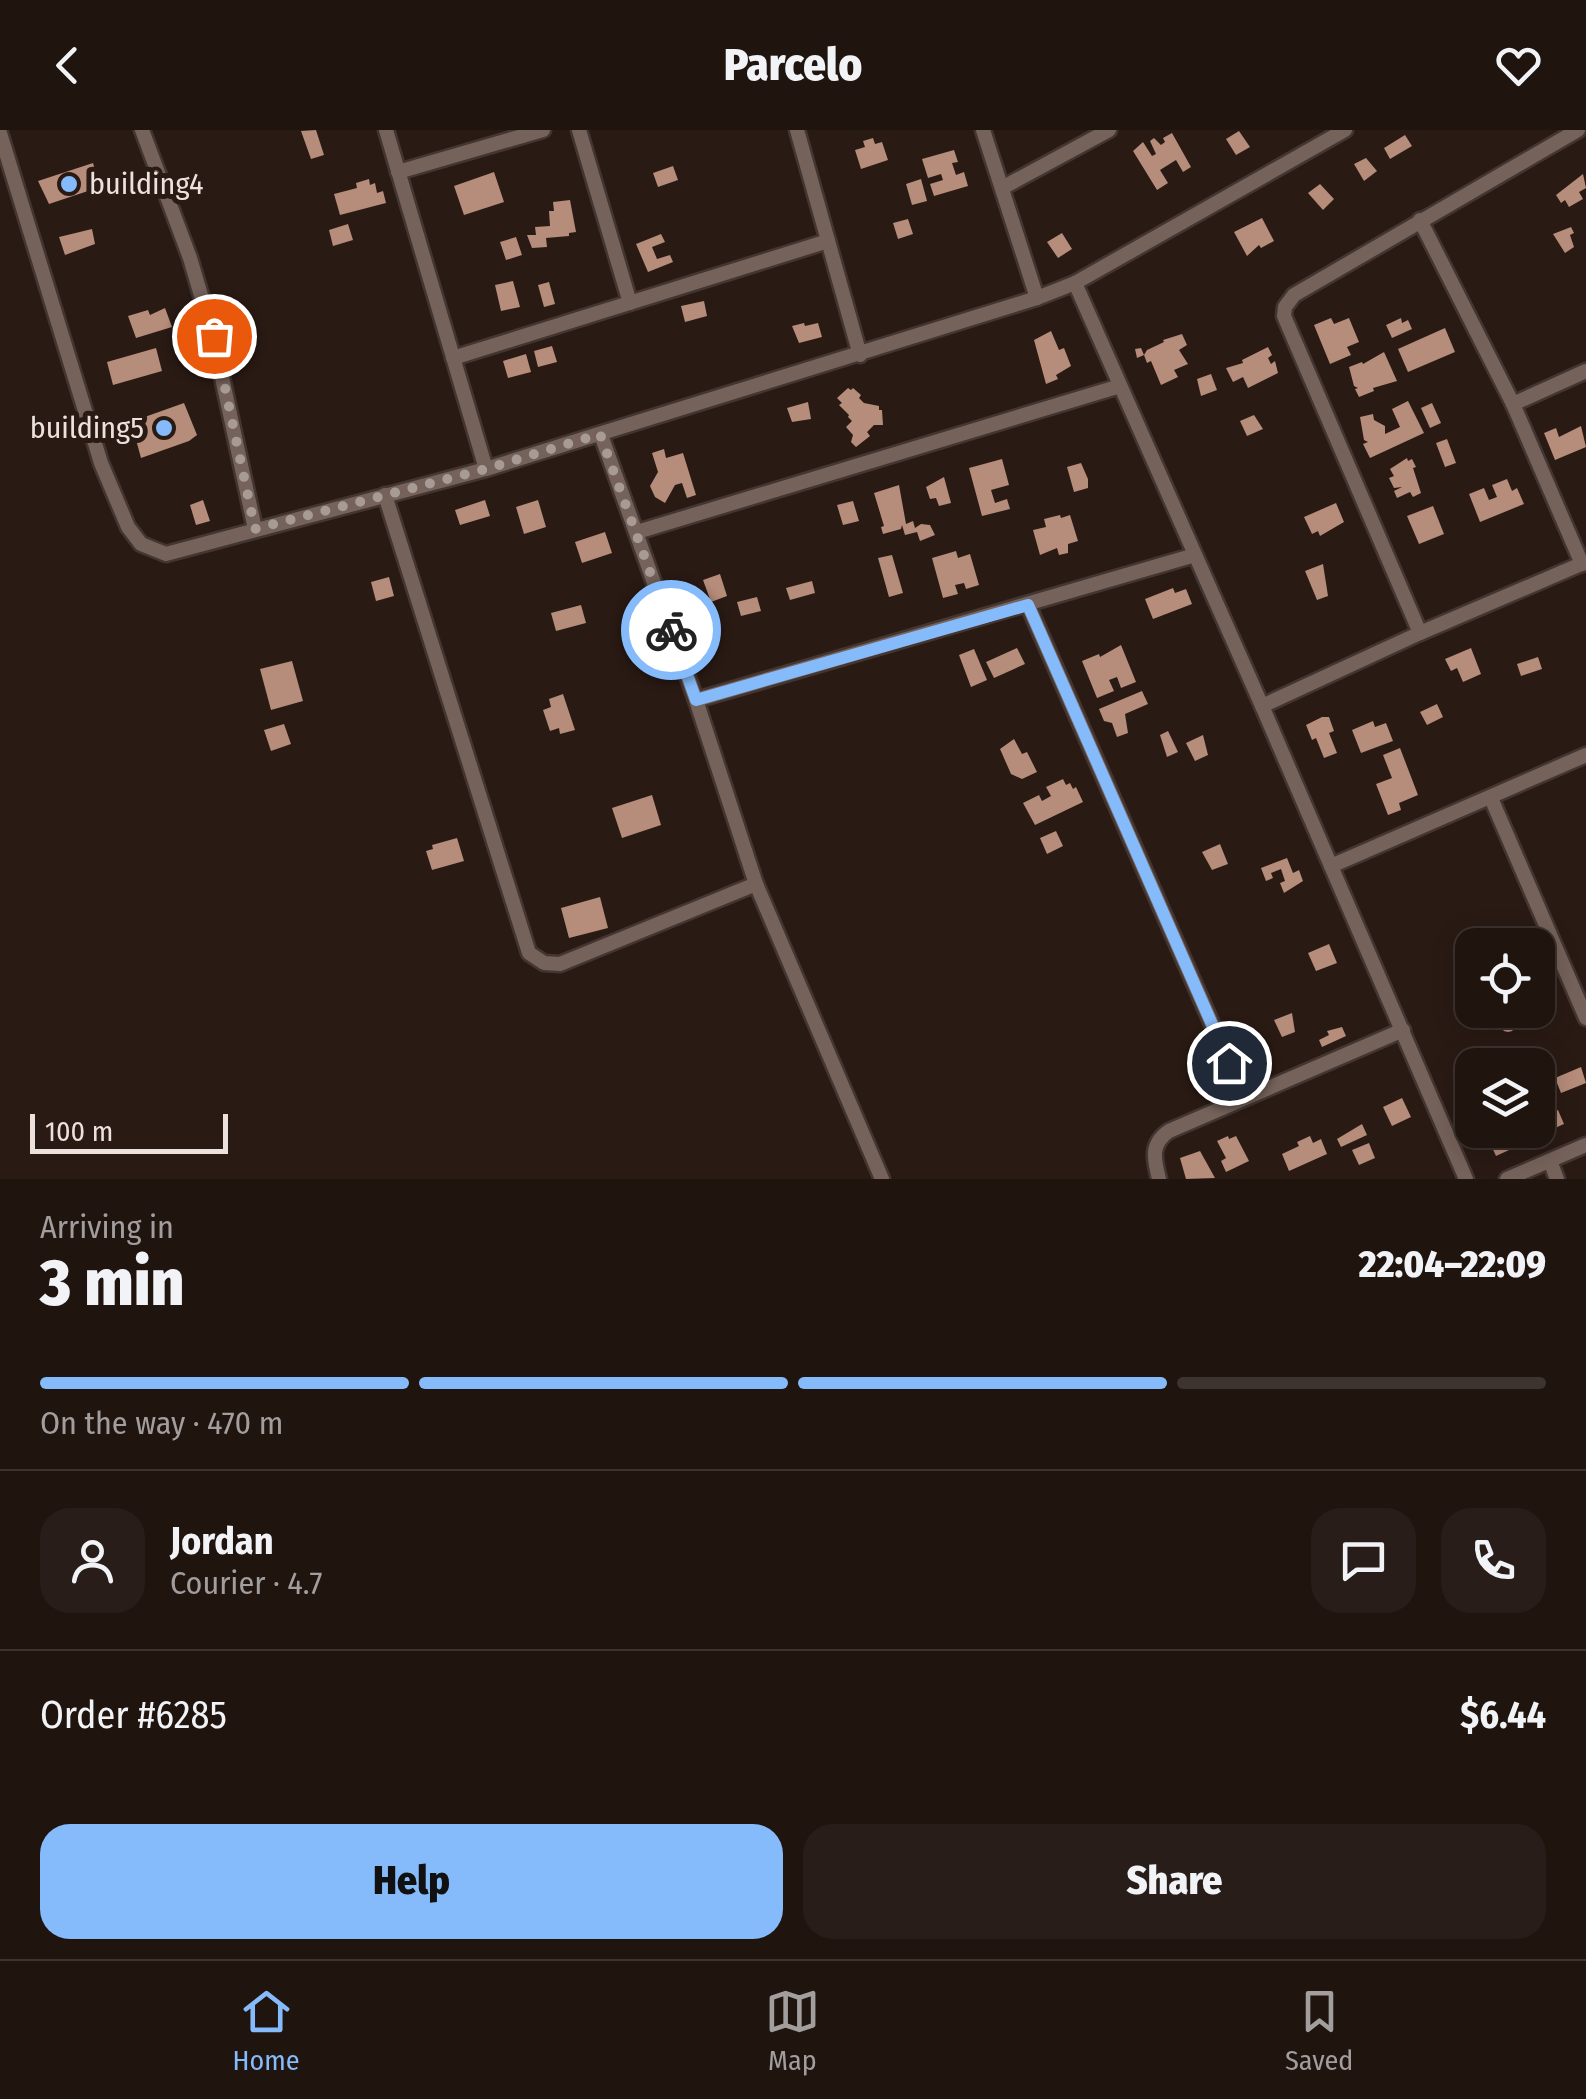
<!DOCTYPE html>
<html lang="en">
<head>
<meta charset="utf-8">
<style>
  body { margin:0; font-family:"Fira Sans Condensed",sans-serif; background:#281d18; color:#f1f3f6; height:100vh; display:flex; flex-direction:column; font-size:38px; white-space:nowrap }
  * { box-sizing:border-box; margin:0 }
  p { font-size:32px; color:#a29e9e }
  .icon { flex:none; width:55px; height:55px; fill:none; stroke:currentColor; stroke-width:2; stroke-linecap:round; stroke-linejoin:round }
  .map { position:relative; height:1049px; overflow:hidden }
  .drawer { display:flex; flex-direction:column; background:#20140f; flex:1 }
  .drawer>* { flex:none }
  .tools { position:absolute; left:1455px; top:798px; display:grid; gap:20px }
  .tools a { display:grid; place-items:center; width:100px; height:100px; border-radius:20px; background:#20140f; box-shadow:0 5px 25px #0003,0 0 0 2px #3d332f; font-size:50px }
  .scale { position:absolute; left:30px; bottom:25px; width:198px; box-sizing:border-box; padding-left:10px; border:5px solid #ece1dc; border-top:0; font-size:28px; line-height:35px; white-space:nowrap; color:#ece1dc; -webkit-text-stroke:8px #2a1a14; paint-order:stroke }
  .pin { position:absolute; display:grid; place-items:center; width:85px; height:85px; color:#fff; margin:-42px; border:5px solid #fff; border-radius:50%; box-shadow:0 2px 10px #0007 }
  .courier { position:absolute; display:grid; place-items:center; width:100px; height:100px; margin:-50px; border:8px solid #86bbfb; border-radius:50%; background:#fff; color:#222; box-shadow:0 2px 12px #0007 }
  .summary em { font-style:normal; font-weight:800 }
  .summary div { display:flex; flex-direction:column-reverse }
  .summary { display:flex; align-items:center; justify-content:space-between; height:170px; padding:0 40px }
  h1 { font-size:65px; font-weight:800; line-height:75px }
  .bar { display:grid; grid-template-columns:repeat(4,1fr); gap:15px 10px; align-content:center; height:120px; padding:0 40px }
  .bar i { height:12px; border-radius:8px; background:#3d332f }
  .bar .selected { background:#86bbfb }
  .bar p { grid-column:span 4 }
  .line { display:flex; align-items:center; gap:25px; padding:0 40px; border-top:2px solid #3d332f }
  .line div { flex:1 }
  .round { display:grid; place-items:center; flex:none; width:105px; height:105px; border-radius:30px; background:#281d18 }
  .button { display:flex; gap:20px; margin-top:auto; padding:20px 40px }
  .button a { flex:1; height:115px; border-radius:30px; background:#86bbfb; color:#111; font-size:40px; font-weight:800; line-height:115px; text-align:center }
  .button a+a { background:#281d18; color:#f1f3f6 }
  header { display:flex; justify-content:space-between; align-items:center; height:130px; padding:0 40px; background:#20140f; font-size:45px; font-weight:800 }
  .tabs { display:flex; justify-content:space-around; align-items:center; height:140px; border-top:2px solid #3d332f; background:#20140f; font-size:28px; color:#a29e9e }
  .tabs a { display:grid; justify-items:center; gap:5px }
  .tabs .selected { color:#86bbfb }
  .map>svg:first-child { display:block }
  .building { fill:#b68c7a }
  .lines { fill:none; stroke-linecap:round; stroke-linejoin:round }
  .minor-casing { stroke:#423532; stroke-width:19 }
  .minor { stroke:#75625a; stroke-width:14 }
  .done { stroke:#a89b96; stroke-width:10; stroke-dasharray:0 18 }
  .route { stroke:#86bbfb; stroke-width:12 }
  .poi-dot { fill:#86bbfb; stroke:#2a1a14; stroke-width:4 }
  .labels { text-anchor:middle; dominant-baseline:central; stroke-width:10; stroke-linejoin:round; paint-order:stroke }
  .poi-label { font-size:30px; fill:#ece1dc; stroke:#2a1a14; text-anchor:start }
</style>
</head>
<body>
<header><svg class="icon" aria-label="back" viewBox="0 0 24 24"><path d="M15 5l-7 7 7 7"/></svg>Parcelo<svg class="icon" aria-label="heart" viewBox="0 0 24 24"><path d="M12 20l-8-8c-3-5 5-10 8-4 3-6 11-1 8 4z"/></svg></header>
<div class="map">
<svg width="1586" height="1049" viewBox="0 0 1586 1049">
  <rect width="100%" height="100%" fill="#2a1a14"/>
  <g class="building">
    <polygon points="316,0 324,25 311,29 301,1"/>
    <polygon points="1239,1 1250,17 1236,25 1226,9"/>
    <polygon points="1172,3 1191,37 1183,42 1176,30 1160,40 1168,53 1157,60 1133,21 1143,12 1152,26 1156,24 1150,11 1154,8 1161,15 1165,12 1163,8"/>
    <polygon points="1405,5 1412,16 1390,29 1384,18"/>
    <polygon points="873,8 875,14 882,12 888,30 861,39 855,20 865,17 863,11"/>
    <polygon points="954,20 958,32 952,33 956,45 964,42 968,56 934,66 930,54 943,50 941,44 928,48 922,29"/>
    <polygon points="1366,28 1377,41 1364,51 1354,34"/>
    <polygon points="93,33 100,57 49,74 38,51"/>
    <polygon points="673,36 678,50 658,57 653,43"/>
    <polygon points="494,42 504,72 464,85 454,56"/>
    <polygon points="1583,44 1586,58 1579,62 1583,69 1569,77 1565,70 1561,73 1556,65"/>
    <polygon points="369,49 370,55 375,53 377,63 383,61 386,73 340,85 334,64 357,58 356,53"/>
    <polygon points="921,49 927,71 912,75 906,54"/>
    <polygon points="1320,54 1334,69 1323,80 1308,63"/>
    <polygon points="570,70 576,102 569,103 569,106 546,108 547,117 532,118 527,105 536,105 535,97 550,96 549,81 554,81 553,72"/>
    <polygon points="1262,88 1274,111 1261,118 1259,115 1247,126 1234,102"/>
    <polygon points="908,89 913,104 898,109 893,93"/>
    <polygon points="348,94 353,110 333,116 329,100"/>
    <polygon points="1571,97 1574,103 1570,105 1574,117 1565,123 1553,104"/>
    <polygon points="92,99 95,114 65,125 59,107"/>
    <polygon points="1062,103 1072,119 1058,128 1047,112"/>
    <polygon points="661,104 665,112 652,117 657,129 670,125 673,132 648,142 636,114"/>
    <polygon points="516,107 522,125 506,130 500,112"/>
    <polygon points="513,151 520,177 501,181 495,155"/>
    <polygon points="549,152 555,174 544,177 538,155"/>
    <polygon points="704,171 707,186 685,192 681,176"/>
    <polygon points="165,178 172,197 136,208 128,186 148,180 150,185"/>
    <polygon points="1331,188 1334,194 1349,188 1359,212 1347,217 1351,225 1330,234 1314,195"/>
    <polygon points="1401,188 1402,193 1408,190 1412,199 1392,208 1386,195"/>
    <polygon points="804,193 805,196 818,193 822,207 799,213 792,196"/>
    <polygon points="1445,198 1455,222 1408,242 1398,219"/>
    <polygon points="1051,201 1059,220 1064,218 1071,236 1056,245 1058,249 1046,254 1034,210"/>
    <polygon points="1182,204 1187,215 1179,220 1188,234 1174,240 1178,247 1161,255 1151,231 1147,233 1144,225 1137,228 1135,219 1141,218 1144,225 1147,220 1164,212 1163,210"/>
    <polygon points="552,216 557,232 538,237 534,221"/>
    <polygon points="1268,217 1272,225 1268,228 1271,234 1275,231 1278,243 1248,258 1243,247 1233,252 1226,238 1243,233 1242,230"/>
    <polygon points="156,218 162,241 113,255 107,232"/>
    <polygon points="1384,222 1397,251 1373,258 1374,261 1359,267 1355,259 1358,258 1354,256 1349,237 1362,232 1363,234"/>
    <polygon points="526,224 531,242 508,248 503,231"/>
    <polygon points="1211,244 1217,260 1201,266 1197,249"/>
    <polygon points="848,258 851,260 853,258 861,265 859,268 864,273 879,276 879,280 882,280 883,295 874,295 867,302 870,306 856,317 851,312 853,305 846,297 852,291 848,287 849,285 839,275 842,273 837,268"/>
    <polygon points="1408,271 1424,303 1370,328 1363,314 1368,312 1364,310 1360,287 1373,284 1374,290 1385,296 1385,304 1400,297 1392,279"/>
    <polygon points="808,272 811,289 792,292 787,278"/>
    <polygon points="184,273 197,305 189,311 141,328 132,295 139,289"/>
    <polygon points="1432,273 1441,293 1430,298 1421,278"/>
    <polygon points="1254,285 1263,299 1247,306 1240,291"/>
    <polygon points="1581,296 1586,317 1555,330 1544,303 1556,298 1559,307"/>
    <polygon points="1447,309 1456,333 1445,337 1436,313"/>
    <polygon points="664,319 666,328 683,323 696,365 687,368 682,353 675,355 665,373 655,367 650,356 658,342 652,323"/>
    <polygon points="1407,328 1408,331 1412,329 1416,337 1413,338 1421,363 1413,367 1410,362 1397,368 1394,361 1402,357 1394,358 1389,348 1394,346 1390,339"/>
    <polygon points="1002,329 1009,355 991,360 995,373 1007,369 1010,379 982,386 969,338"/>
    <polygon points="1081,333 1088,349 1088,358 1074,362 1067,337"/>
    <polygon points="944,347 951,373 939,376 936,368 930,369 926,357"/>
    <polygon points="1507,349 1512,361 1517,358 1524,374 1480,392 1469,364 1484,358 1489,370 1497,367 1492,355"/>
    <polygon points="899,355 906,394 913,391 915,398 921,394 930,395 935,405 920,411 917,402 905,405 902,395 901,399 883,404 881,397 884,396 874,363"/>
    <polygon points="203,370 210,391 196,395 190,375"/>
    <polygon points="485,370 490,386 460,395 455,380"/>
    <polygon points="538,370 546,397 524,404 516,377"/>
    <polygon points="853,371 859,391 843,395 837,375"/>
    <polygon points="1336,373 1344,392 1320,406 1318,401 1312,404 1304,387"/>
    <polygon points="1433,376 1444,404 1419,414 1407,386"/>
    <polygon points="1060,385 1061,388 1070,385 1078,411 1068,414 1068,423 1059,425 1057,418 1040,425 1033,400 1046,397 1044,389"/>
    <polygon points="605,402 612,423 582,433 575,412"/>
    <polygon points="956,421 958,428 970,424 979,455 966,459 964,453 955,455 958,464 943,468 932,428"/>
    <polygon points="892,425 903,463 889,467 878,428"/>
    <polygon points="1323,434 1328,466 1317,470 1305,441"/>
    <polygon points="720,444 727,466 711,472 703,450"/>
    <polygon points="389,447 394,466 376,471 371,452"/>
    <polygon points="812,451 815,463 790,470 786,458"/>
    <polygon points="1173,458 1175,463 1186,459 1192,474 1153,489 1145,469"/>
    <polygon points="757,467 761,481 741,486 737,472"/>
    <polygon points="581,475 586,493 556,501 551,483"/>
    <polygon points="1121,515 1136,552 1121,558 1117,547 1109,550 1114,561 1097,568 1082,531 1099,524 1100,527"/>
    <polygon points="1017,518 1025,534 994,548 986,532"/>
    <polygon points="1471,518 1481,544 1463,552 1457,538 1451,541 1445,529"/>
    <polygon points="974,519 987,550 971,557 959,525"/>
    <polygon points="1538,527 1542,539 1521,546 1517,534"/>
    <polygon points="292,531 303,571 271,580 260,539"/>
    <polygon points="1142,561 1148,574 1125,584 1128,603 1117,607 1112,593 1104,591 1099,579"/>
    <polygon points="563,564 575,600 560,604 559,598 550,601 543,580 551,577 549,569"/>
    <polygon points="1437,574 1443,587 1427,595 1420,582"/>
    <polygon points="1322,587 1329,587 1334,601 1329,603 1337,623 1324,628 1316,608 1312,610 1306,595"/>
    <polygon points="1373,591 1375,597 1386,593 1393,611 1361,623 1352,600"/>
    <polygon points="284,594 291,614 271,621 264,600"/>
    <polygon points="1168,601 1178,622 1167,627 1160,605"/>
    <polygon points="1203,605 1208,625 1195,631 1186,613"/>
    <polygon points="1014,609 1022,624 1027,622 1037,642 1022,649 1011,644 1000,619"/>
    <polygon points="1400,618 1418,665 1399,673 1401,680 1388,685 1376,654 1392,648 1383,625"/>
    <polygon points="1063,649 1066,655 1070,653 1073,659 1076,657 1083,672 1035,695 1023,673 1039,665 1042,671 1051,666 1046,657"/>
    <polygon points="652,665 661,695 622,708 612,678"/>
    <polygon points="1056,701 1063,716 1047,724 1040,708"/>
    <polygon points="457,708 464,731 432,740 426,721 433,719 432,715"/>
    <polygon points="1220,714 1228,734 1212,740 1202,722"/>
    <polygon points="1287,728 1293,743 1299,740 1303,751 1284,763 1280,753 1285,751 1281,739 1271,743 1273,748 1266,751 1261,738"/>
    <polygon points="600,767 608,798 569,808 561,778"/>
    <polygon points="1329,814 1337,833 1316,841 1308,823"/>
    <polygon points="1292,883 1295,902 1282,907 1274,890"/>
    <circle cx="1508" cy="893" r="9"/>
    <polygon points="1342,897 1346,906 1322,917 1319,910 1329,905 1327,901"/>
    <polygon points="1581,937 1586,953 1561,963 1555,948"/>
    <polygon points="1402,968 1411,987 1392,996 1383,977"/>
    <polygon points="1558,980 1564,994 1548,1001 1542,987"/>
    <polygon points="1362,994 1367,1005 1341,1017 1337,1009"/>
    <polygon points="1489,1000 1514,1001 1520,1015 1496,1026 1485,1002"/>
    <polygon points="1228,1006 1229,1009 1236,1006 1249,1031 1226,1042 1221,1031 1226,1028 1217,1011"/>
    <polygon points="1310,1006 1313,1013 1321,1009 1327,1024 1289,1041 1282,1024 1299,1016 1297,1012"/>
    <polygon points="1369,1013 1375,1028 1359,1035 1352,1020"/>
    <polygon points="1200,1021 1215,1048 1186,1049 1180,1028"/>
  </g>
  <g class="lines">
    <defs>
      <g id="minor">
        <polyline points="142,0 190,128 213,206 255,399"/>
        <polyline points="386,0 486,339"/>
        <polyline points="579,0 630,173"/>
        <polyline points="797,0 860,225"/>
        <polyline points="983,0 1037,168"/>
        <polyline points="0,3 101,333 128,397 141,414 166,424 486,339 1037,168 1075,153 1345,0"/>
        <polyline points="398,42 543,0"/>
        <polyline points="1002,58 1109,0"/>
        <polyline points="1420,90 1513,274 1582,434"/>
        <polyline points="1075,153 1262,576 1466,1049"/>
        <polyline points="453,228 828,111"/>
        <polyline points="1513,274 1586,241"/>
        <polyline points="385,365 529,823 544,833 560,834 756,754 696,570 601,305"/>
        <polyline points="637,402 1120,256"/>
        <polyline points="1028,475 1244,967"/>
        <polyline points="1420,503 1284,186 1285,177 1294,165 1578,0"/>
        <polyline points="696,570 1195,425"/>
        <polyline points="1262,576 1420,503 1586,432"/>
        <polyline points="1491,668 1586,888"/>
        <polyline points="1331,736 1586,625"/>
        <polyline points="756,754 882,1049"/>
        <polyline points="1550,1031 1557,1049"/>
        <path d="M1159 1049C1154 1029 1150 1014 1169 1001L1403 900"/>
        <polyline points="1507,1049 1586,1015"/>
      </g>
    </defs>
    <use href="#minor" class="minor-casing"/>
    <use href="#minor" class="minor"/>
  </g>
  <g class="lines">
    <polyline class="done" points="214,206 255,399 486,339 600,304 671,500"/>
    <polyline class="route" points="671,500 696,570 1028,475 1229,933"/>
  </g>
  <g class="poi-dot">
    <circle cx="69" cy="54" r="10"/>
    <circle cx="164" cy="298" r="10"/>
  </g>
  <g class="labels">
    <g class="poi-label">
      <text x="89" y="54">building4</text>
      <text x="144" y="298" text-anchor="end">building5</text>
    </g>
  </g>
</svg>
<div class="tools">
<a><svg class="icon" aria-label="locate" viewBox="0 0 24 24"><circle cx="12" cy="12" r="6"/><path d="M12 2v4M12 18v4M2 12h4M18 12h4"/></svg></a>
<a><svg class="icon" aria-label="layers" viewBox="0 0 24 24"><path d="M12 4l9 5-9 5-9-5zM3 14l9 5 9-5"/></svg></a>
</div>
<div class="scale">100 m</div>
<div class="pin" style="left:214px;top:206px;background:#ea580c"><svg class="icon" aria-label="bag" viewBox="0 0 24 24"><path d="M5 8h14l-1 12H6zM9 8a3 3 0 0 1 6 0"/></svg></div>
<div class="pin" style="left:1229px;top:933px;background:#1f2937"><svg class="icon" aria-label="home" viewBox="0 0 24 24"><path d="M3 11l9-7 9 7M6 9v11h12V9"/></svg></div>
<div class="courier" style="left:671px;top:500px"><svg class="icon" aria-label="bike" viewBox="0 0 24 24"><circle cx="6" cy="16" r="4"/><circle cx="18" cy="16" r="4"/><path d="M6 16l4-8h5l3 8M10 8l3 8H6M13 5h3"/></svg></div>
</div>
<section class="drawer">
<div class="summary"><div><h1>3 min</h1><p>Arriving in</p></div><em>22:04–22:09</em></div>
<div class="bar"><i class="selected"></i><i class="selected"></i><i class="selected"></i><i></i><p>On the way · 470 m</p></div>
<div class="line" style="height:180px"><a class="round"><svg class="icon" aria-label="person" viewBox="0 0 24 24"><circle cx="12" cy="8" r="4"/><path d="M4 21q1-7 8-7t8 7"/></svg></a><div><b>Jordan</b><p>Courier · 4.7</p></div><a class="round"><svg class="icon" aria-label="chat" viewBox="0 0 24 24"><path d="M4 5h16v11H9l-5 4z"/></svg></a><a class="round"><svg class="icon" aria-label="phone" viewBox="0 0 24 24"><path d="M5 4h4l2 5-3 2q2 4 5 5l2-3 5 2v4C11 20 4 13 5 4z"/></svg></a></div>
<div class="line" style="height:130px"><div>Order #6285</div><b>$6.44</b></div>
<div class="button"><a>Help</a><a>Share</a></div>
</section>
<nav class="tabs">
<a class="selected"><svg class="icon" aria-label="home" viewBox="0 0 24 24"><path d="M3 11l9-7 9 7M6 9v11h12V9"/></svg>Home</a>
<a><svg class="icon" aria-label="map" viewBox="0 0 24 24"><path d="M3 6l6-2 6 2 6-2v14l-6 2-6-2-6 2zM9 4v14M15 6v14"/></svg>Map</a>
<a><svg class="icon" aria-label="saved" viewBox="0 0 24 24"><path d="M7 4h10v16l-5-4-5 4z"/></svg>Saved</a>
</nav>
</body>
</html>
